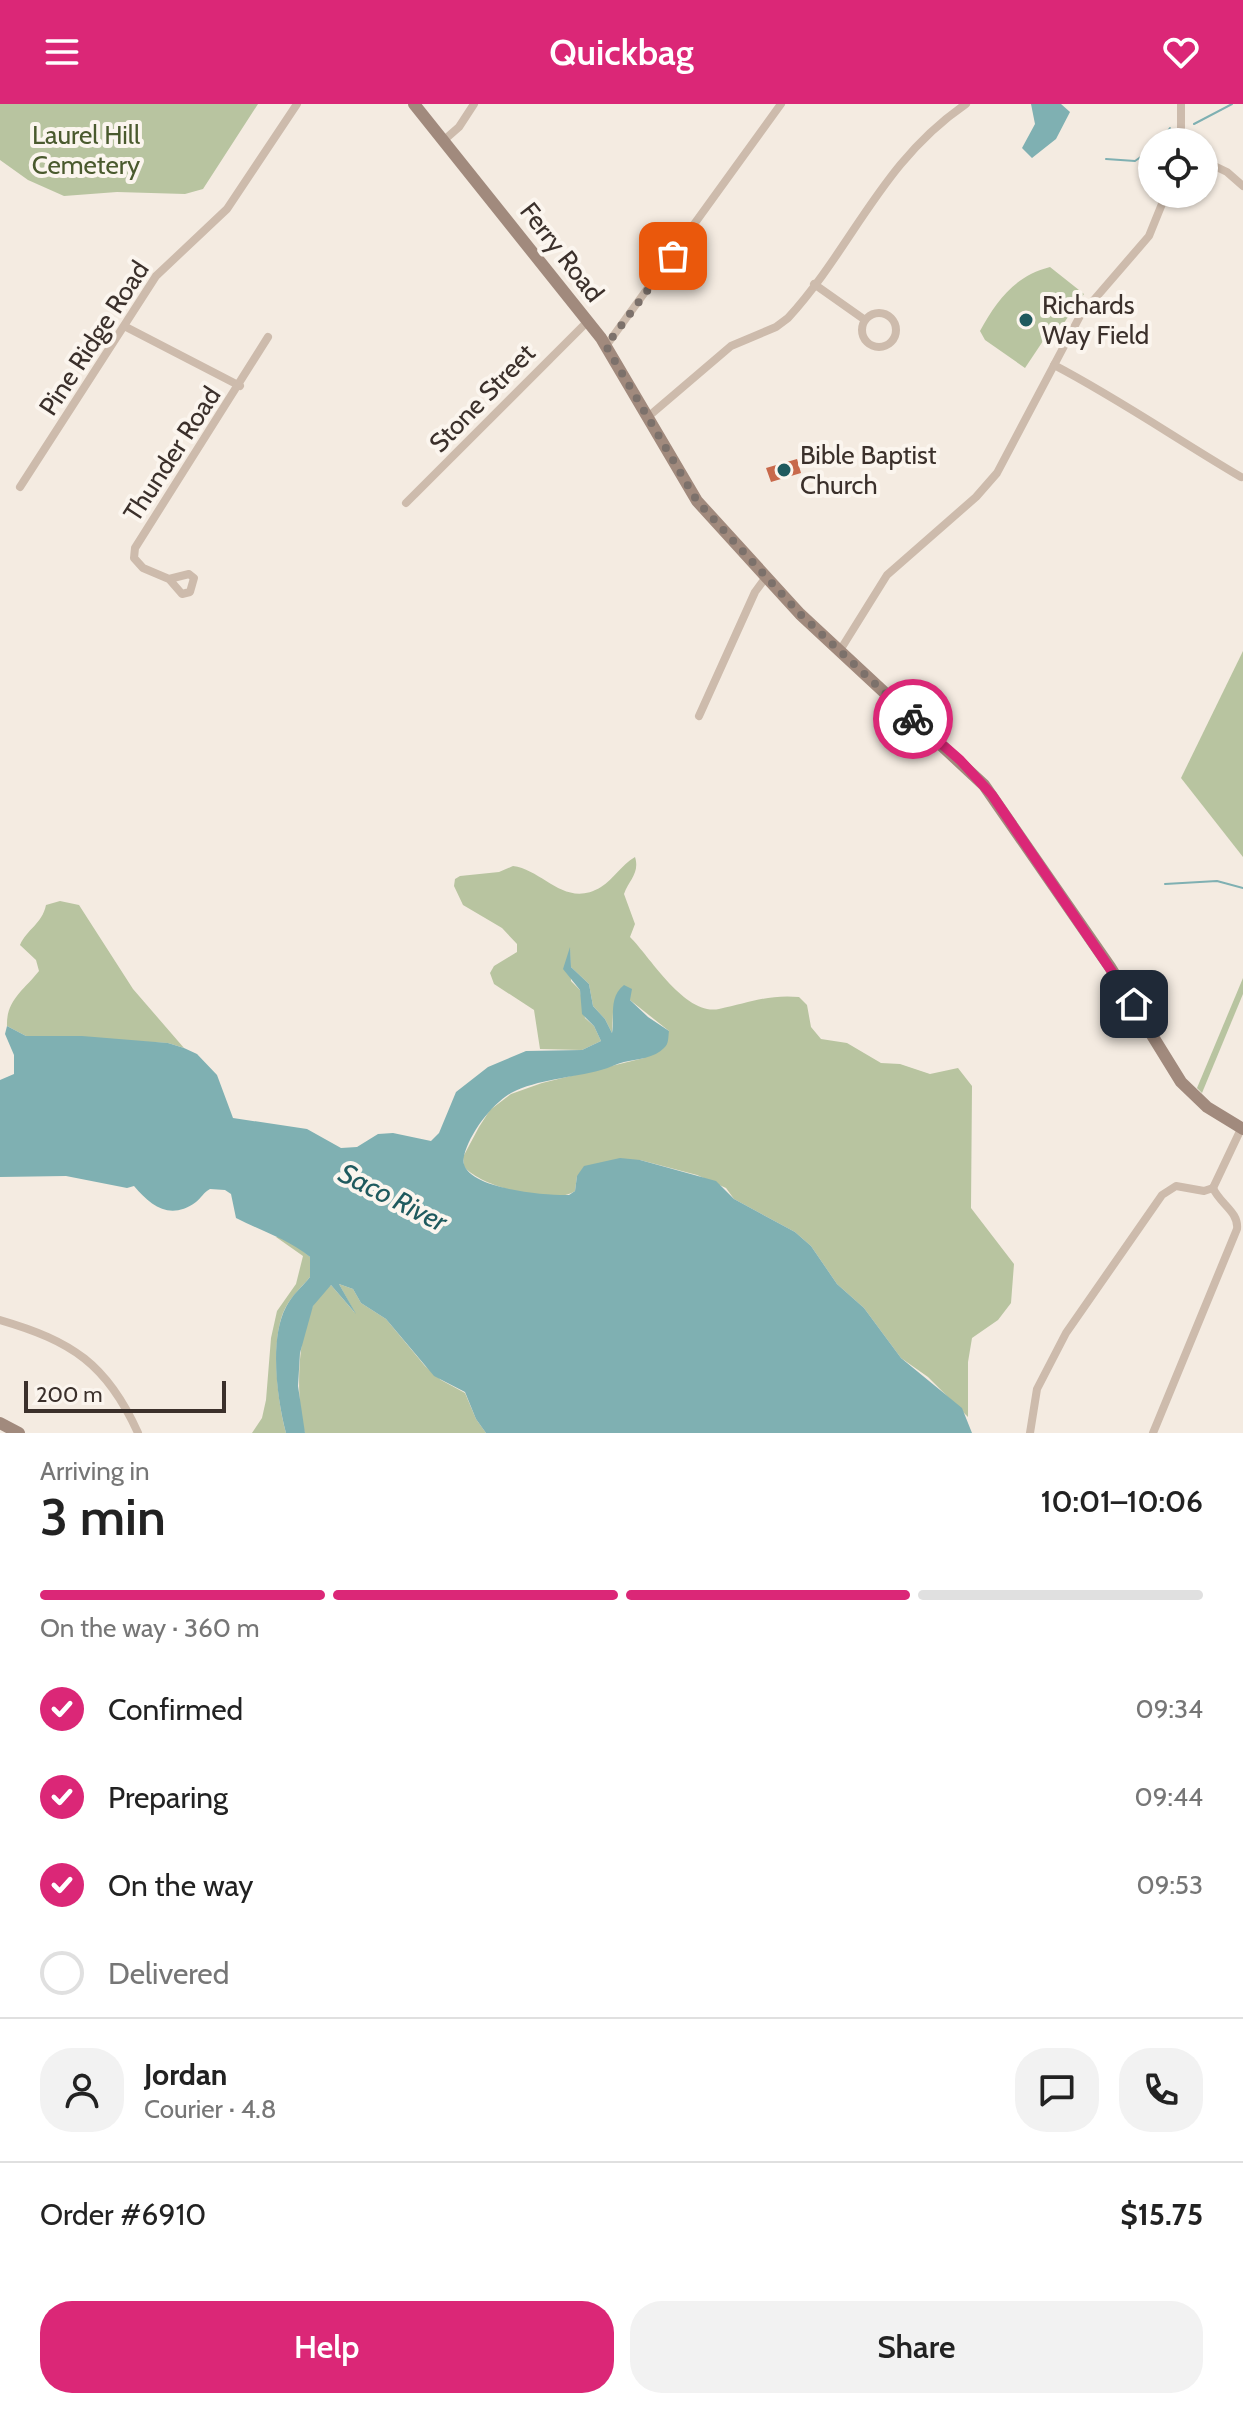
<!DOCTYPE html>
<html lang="en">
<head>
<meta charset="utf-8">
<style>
  body { margin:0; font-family:Cabin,sans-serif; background:#f2f2f2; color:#222; height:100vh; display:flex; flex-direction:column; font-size:30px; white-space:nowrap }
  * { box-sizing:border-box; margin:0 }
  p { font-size:26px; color:#767676 }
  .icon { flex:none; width:44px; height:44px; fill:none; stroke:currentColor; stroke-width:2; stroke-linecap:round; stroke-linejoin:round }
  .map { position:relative; height:1329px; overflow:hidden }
  .side { display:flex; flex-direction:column; background:#fff; flex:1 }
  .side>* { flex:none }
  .tools { position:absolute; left:1138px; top:24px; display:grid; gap:16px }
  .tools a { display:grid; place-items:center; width:80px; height:80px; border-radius:50%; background:#fff; box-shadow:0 2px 6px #0004; font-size:40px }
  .scale { position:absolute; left:24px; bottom:20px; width:202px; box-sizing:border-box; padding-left:8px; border:4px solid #3b302b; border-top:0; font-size:22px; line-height:28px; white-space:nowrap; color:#3b302b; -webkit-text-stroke:6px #fbf5ee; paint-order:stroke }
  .pin { position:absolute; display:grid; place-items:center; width:68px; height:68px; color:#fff; margin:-34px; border-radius:16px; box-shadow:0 4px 12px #0006 }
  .courier { position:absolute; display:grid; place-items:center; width:80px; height:80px; margin:-40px; border:6px solid #db2777; border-radius:50%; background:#fff; color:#222; box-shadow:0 2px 10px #0007 }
  .overview em { font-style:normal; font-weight:600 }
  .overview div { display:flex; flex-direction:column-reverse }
  .overview { display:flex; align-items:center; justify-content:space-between; height:136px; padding:0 40px }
  h1 { font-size:52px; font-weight:600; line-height:60px }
  .bar { display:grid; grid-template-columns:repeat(4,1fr); gap:12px 8px; align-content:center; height:96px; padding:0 40px }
  .bar i { height:10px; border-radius:6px; background:#e0e0e0 }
  .bar .current { background:#db2777 }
  .bar p { grid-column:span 4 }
  .line { display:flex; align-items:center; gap:20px; padding:0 40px; border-top:2px solid #e0e0e0 }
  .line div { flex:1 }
  .round { display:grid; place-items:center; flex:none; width:84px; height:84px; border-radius:32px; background:#f2f2f2 }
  ol { padding:0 40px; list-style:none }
  li { display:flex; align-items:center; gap:24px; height:88px }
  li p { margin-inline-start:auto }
  li .icon { padding:8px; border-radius:50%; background:#db2777; color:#fff; stroke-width:4 }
  li:last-child { color:#767676 }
  li i { width:44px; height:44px; border:4px solid #e0e0e0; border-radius:50% }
  .cta { display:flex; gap:16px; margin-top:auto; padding:16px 40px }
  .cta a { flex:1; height:92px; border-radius:32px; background:#db2777; color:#fff; font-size:32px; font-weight:600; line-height:92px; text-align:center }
  .cta a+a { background:#f2f2f2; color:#222 }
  header { display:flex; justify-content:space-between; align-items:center; height:104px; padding:0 40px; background:#db2777; color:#fff; font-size:36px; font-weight:600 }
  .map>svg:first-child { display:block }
  .green { fill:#b8c4a0 }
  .water { fill:#7fb0b2 }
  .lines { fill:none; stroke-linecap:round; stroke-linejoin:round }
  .stream { stroke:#7fb0b2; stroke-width:2 }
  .building { fill:#c8694b }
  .minor { stroke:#cdbbac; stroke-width:8 }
  .secondary { stroke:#a18a7d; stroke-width:12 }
  .done { stroke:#7c716b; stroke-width:8; stroke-dasharray:0 14.4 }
  .route { stroke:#db2777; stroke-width:10 }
  .poi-dot { fill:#1f5a5e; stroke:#fbf5ee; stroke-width:3 }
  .labels { text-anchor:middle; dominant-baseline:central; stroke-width:8; stroke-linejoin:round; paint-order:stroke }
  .park-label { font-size:26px; fill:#4a5a2e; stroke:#fbf5ee }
  .street-label { font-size:26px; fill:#3b302b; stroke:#fbf5ee }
  .poi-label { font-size:26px; fill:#3b302b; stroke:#fbf5ee; text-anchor:start }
  .water-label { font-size:28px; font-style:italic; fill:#1f5a5e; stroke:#fbf5ee }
</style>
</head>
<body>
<header><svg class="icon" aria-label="menu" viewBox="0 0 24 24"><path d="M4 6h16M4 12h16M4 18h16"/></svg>Quickbag<svg class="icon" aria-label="heart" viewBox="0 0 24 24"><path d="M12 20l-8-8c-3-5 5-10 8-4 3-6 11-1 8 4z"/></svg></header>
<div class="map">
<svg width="1243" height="1329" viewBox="0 0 1243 1329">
  <rect width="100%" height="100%" fill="#f4ebe1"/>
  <g class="green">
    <polygon points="0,0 258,0 203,85 185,90 117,88 64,92 28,76 0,56"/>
    <path d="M1050 163 1084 190 1059 226 1051 225 1025 264 985 236 980 227C997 196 1015 172 1050 163Z"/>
    <polygon points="1243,547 1243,753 1181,674"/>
    <path d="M635 753C640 769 629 776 624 790L635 820 630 833C651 854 685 912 719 905 748 899 769 890 799 893L807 901 811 923 821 935 847 939 881 959 900 960 930 970 958 964 972 982 971 1104 1014 1160 1011 1199 998 1216 972 1234 968 1258V1313L928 1273 901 1254 864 1204 837 1180 811 1142 795 1128 734 1095 726 1084 697 1071 640 1056 577 1072 575 1087C555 1102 477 1082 464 1062L463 1053 479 1023 490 1006 511 990 542 979 644 954 669 927 630 896 613 908 612 929 605 915 593 902 589 880 571 863 570 844 571 877 580 886 585 914 594 922 601 937 582 946 540 945 534 906 494 880 490 869 494 862 517 848V840L502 824 463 801 454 782 455 775 460 772 499 768 513 762C544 766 565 805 601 783 614 775 621 761 635 753Z"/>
    <path d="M60 797 79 801 133 885 184 944 168 939 26 932 7 922C6 896 24 886 39 867L36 856 20 841C27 825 42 820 46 801Z"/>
    <polygon points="1243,874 1243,890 1202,989 1197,984"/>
    <path d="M276 1133H286L310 1153V1173C300 1185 289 1194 283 1209 271 1240 277 1296 286 1329H252L262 1314 266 1296 271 1234 277 1207 296 1180 303 1152Z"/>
    <path d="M339 1180 353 1185 361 1199 386 1215 425 1262 441 1276 465 1289 476 1315 486 1329H305C295 1294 295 1201 331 1181L355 1209Z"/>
  </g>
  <g class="water">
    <polygon points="1031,0 1061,0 1070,8 1056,35 1032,54 1022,44 1035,20"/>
    <path d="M570 843 571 863 589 880 593 902 605 915 612 929C615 914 608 893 624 881L632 885 630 896 648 913 669 927C668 933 669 940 664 944 655 954 637 955 624 958 616 960 609 964 601 966 572 974 538 975 511 989 491 1001 470 1029 464 1052 455 1085 549 1092 569 1091L575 1087 577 1072 584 1062 620 1054 640 1056 716 1077 734 1095 795 1128 811 1142 837 1180 864 1204 901 1254 962 1304 972 1329H486L476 1315 465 1288 434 1272 386 1215 361 1199 353 1185 339 1180 356 1210 331 1181 313 1202 300 1249 298 1282 305 1329H286C277 1295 269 1235 286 1203 292 1191 302 1183 310 1173V1153C286 1134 263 1128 236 1114L231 1090 225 1086 210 1085C203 1089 202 1093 196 1098 170 1117 151 1102 134 1082L127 1084 66 1072 0 1073V976L14 970V951L5 930 7 922 26 932H82L168 939 184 944 197 950 217 971 233 1014 307 1025 341 1044 357 1043 378 1030 393 1029 431 1037 439 1029 456 988 488 963 526 947 582 946 601 937 594 922 582 910 580 886 563 865Z"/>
  </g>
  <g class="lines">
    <g class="stream">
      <polyline points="1194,20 1232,0"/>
      <polyline points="1160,38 1170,24"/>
      <polyline points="1106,55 1135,57 1152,45"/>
      <polyline points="1165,780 1217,777 1243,784"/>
    </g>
  </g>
  <polygon class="building" points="797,355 801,369 771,378 766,364"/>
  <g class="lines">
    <g class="minor">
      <polyline points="443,37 459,23 474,0"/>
      <polyline points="1181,38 1181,0"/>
      <polyline points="1204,57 1227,68 1243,82"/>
      <polyline points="814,180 865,216"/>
      <circle cx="879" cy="226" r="17"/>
      <polyline points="126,223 240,282"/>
      <polyline points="606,242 781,0"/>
      <path d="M1054 261C1119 295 1178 336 1241 373"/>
      <path d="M649 312 731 242 776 223 788 214C853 143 881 58 966 0"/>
      <polyline points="20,383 156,172 227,105 297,0"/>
      <polyline points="406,399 588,217"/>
      <polyline points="169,475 182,490 190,488 194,474 189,470 169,475 143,464 134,454 135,444 268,233"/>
      <polyline points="839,548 887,471 976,393 997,369 1080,212 1149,132 1166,90"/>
      <polyline points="699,612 755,488 766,473"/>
      <polyline points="1213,1084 1241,1025"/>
      <path d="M0 1216C72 1237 107 1260 138 1329"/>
      <polyline points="1030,1329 1037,1285 1066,1229 1162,1091 1176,1082 1204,1087 1213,1084"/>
      <path d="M1153 1329 1237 1125C1239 1108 1220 1100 1213 1084"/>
    </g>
    <g class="secondary">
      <polyline points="414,0 601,234 697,397 800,510 984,681 1110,863 1181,978 1207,1003 1243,1025"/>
      <polyline points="0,1319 19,1329"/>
    </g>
  </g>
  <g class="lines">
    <polyline class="done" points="673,152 606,242 697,397 800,510 913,615"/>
    <polyline class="route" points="913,615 960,656 992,691 1134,900"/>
  </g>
  <g class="poi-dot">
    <circle cx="1026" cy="216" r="8"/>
    <circle cx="784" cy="366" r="8"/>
  </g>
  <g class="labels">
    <g class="park-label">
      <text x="86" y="31">Laurel Hill<tspan x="86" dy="30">Cemetery</tspan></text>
    </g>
    <g class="street-label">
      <text transform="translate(562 148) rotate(52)">Ferry Road</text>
      <text transform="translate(94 234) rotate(-57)">Pine Ridge Road</text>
      <text transform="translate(482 294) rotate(-46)">Stone Street</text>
      <text transform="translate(172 350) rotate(-57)">Thunder Road</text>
    </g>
    <g class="poi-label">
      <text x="1042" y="201">Richards<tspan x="1042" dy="30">Way Field</tspan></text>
      <text x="800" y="351">Bible Baptist<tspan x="800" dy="30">Church</tspan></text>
    </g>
    <g class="water-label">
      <text transform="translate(393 1093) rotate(27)">Saco River</text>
    </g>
  </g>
</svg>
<div class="tools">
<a><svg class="icon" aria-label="locate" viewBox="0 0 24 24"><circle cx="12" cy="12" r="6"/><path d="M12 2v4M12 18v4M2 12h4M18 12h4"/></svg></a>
</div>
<div class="scale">200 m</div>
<div class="pin" style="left:673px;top:152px;background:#ea580c"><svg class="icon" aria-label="bag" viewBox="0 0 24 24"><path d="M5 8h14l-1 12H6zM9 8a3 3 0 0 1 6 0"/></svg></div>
<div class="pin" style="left:1134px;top:900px;background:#1f2937"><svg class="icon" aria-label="home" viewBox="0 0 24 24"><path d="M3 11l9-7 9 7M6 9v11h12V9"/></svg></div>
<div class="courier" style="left:913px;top:615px"><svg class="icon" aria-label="bike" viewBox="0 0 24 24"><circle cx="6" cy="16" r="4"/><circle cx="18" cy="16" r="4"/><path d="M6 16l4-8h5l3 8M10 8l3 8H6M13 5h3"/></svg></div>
</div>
<section class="side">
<div class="overview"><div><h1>3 min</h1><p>Arriving in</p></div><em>10:01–10:06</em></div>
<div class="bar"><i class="current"></i><i class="current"></i><i class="current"></i><i></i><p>On the way · 360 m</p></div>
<ol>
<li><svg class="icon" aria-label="check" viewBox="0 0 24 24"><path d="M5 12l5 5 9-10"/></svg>Confirmed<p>09:34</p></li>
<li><svg class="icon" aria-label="check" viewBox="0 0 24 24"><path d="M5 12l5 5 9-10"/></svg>Preparing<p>09:44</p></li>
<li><svg class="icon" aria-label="check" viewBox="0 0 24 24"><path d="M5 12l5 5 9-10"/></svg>On the way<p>09:53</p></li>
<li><i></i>Delivered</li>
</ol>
<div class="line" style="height:144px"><a class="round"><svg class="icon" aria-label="person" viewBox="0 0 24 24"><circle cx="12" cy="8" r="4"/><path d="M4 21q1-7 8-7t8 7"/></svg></a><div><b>Jordan</b><p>Courier · 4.8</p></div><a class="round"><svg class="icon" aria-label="chat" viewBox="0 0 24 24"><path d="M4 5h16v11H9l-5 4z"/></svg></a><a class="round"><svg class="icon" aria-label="phone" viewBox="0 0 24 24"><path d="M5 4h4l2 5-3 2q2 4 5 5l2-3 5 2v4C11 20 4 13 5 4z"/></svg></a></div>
<div class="line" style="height:104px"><div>Order #6910</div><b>$15.75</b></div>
<div class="cta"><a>Help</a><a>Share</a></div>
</section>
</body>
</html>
